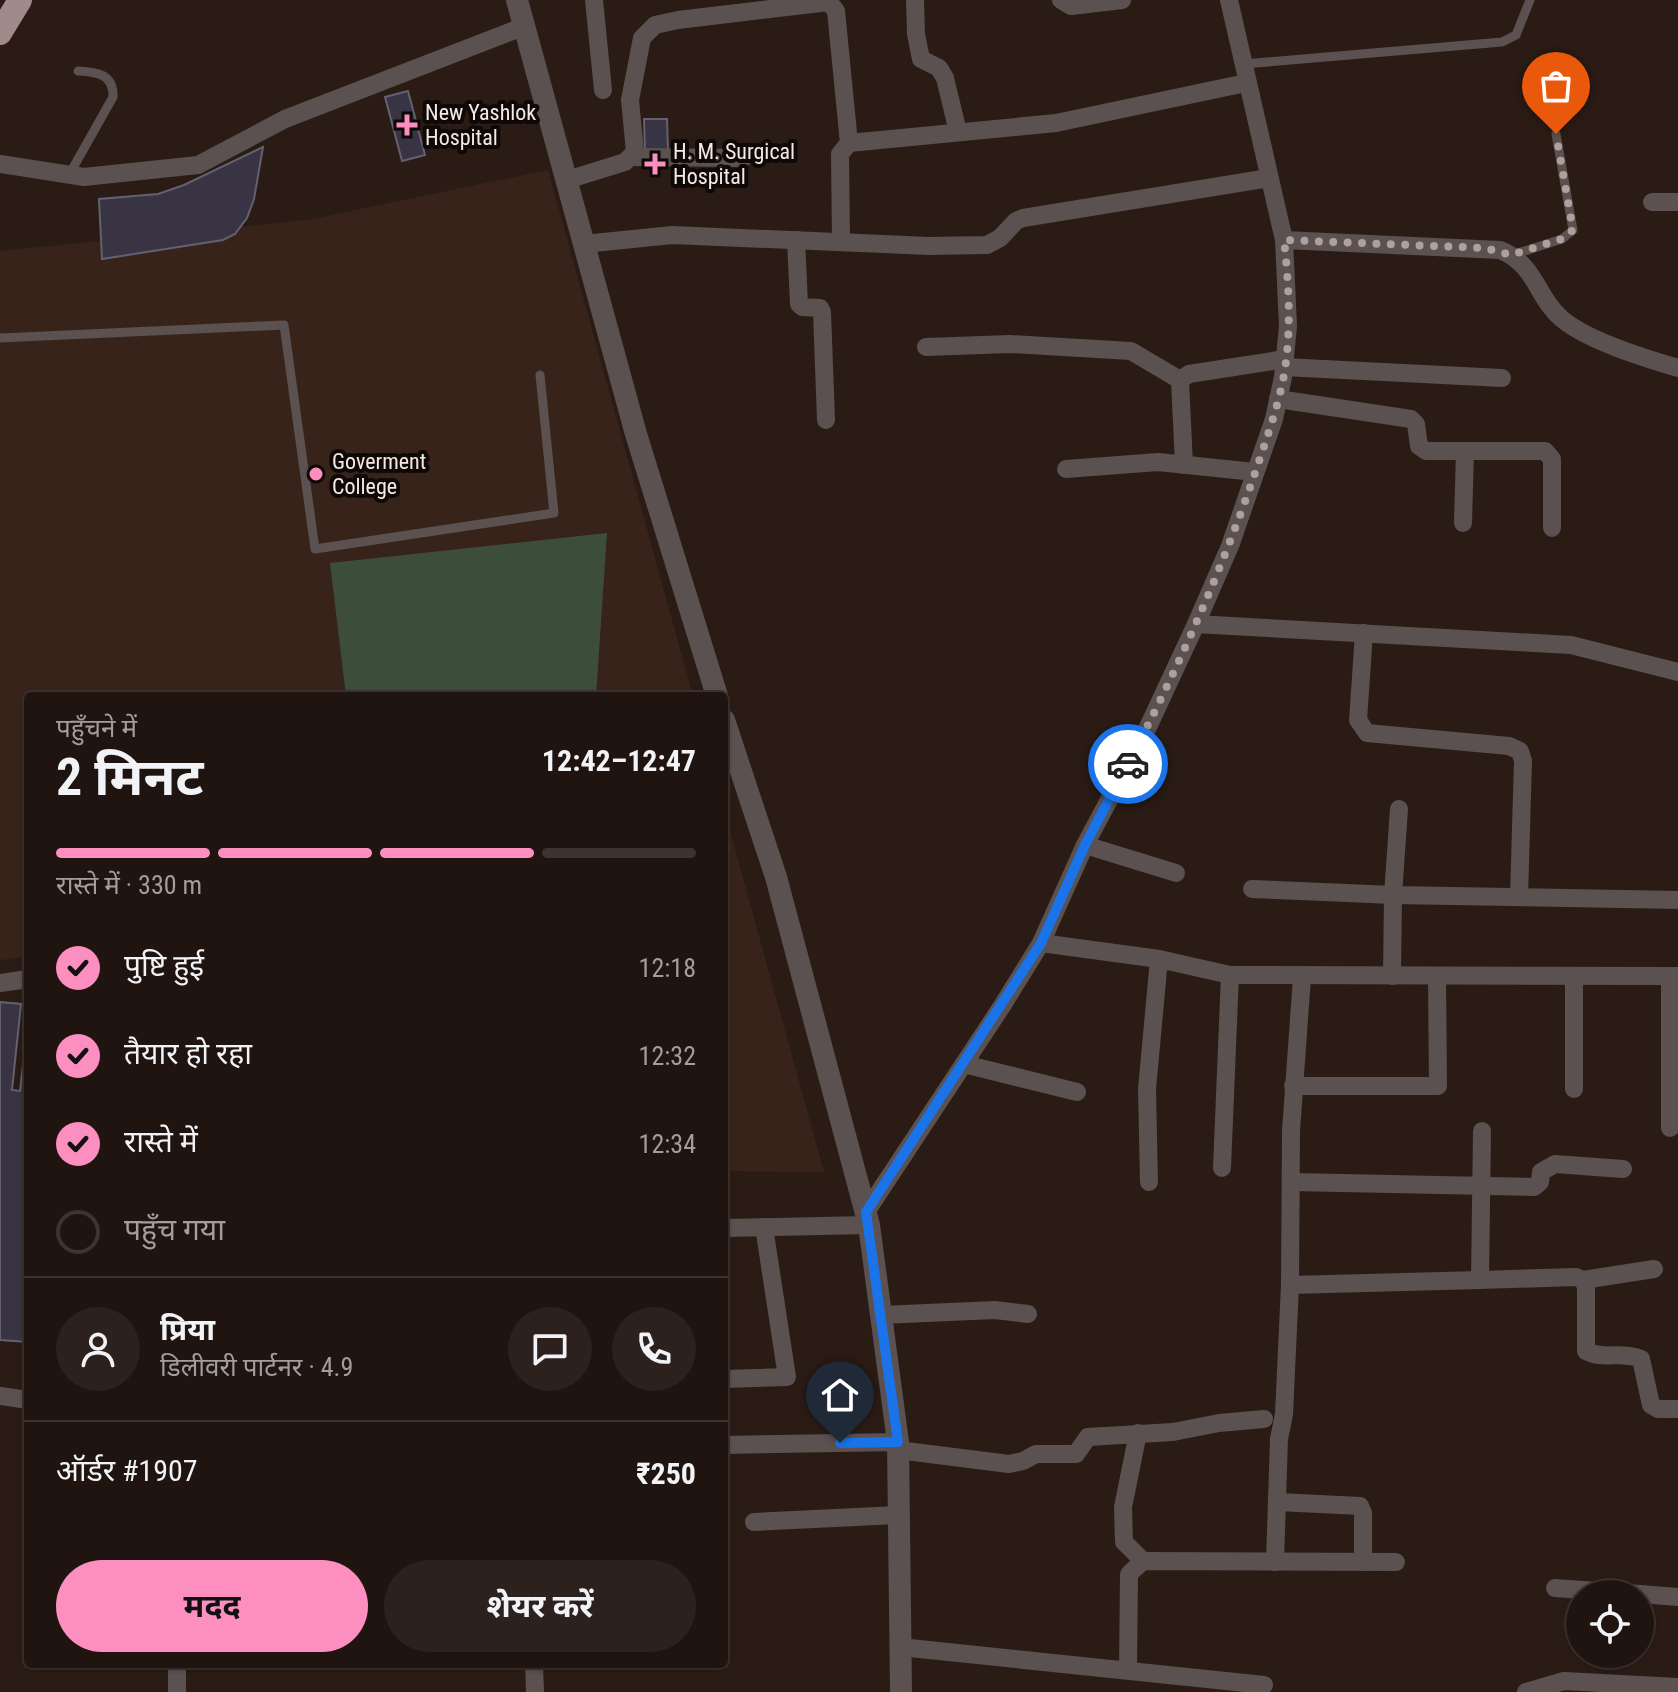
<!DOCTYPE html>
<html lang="hi">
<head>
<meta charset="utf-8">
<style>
  body { margin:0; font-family:"Roboto Condensed","Noto Sans Devanagari",sans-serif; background:#2d211e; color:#f1f3f6; height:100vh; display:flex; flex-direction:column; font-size:30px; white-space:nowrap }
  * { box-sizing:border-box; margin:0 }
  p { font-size:26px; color:#a29e9f }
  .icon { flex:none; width:44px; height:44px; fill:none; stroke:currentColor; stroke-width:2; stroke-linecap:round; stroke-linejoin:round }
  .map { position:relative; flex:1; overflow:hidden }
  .details { position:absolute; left:24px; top:692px; width:704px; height:976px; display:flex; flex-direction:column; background:#201410; border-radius:8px; box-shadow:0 2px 6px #0004,0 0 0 2px #3d3330 }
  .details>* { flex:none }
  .tools { position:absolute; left:1566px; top:1580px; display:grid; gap:16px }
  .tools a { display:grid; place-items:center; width:88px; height:88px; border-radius:50%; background:#201410; box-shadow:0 2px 6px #0004,0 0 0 2px #3d3330; font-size:40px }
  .pin { position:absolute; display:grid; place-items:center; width:68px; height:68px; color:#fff; margin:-82px -34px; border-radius:50% 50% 50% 0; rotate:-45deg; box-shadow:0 0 8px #0007 }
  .pin .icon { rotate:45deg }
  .courier { position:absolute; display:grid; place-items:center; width:80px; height:80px; margin:-40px; border:6px solid #1a73e8; border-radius:50%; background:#fff; color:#222; box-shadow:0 2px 10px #0007 }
  .summary em { font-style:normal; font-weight:700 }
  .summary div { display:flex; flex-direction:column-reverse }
  .summary { display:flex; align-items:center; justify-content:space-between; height:136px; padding:0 32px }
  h1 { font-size:52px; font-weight:700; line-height:60px }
  .bar { display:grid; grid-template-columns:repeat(4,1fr); gap:12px 8px; align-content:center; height:96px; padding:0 32px }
  .bar i { height:10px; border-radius:6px; background:#3d3330 }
  .bar .on { background:#fd8ec0 }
  .bar p { grid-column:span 4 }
  .line { display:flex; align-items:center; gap:20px; padding:0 32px; border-top:2px solid #3d3330 }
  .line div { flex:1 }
  .round { display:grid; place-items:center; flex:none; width:84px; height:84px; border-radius:42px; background:#2d211e }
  ol { padding:0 32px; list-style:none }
  li { display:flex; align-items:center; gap:24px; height:88px }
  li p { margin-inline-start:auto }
  li .icon { padding:8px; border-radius:50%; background:#fd8ec0; color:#111; stroke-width:4 }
  li:last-child { color:#a29e9f }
  li i { width:44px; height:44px; border:4px solid #3d3330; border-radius:50% }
  .button { display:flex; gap:16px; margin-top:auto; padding:16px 32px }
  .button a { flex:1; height:92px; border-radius:48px; background:#fd8ec0; color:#111; font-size:32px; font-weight:700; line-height:92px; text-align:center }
  .button a+a { background:#2d211e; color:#f1f3f6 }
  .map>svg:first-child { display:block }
  .built { fill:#38231b }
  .green { fill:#3c4d39 }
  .building { fill:#393443; stroke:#656071; stroke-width:2 }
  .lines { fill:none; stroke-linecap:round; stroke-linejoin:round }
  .service { stroke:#5a5150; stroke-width:9 }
  .minor { stroke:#5a5150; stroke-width:18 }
  .tertiary { stroke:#5a5150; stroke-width:22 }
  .trunk { stroke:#a08a8a; stroke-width:24 }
  .done { stroke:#aea19c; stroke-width:8; stroke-dasharray:0 14.4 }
  .route { stroke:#1a73e8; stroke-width:10 }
  .poi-dot { fill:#fd8ec0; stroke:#0e0806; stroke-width:3 }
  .labels { text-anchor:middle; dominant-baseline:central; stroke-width:8; stroke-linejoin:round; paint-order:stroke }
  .poi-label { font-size:22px; fill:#f5e9e5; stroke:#0e0806; text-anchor:start }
</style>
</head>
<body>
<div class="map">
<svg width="1678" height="1692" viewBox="0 0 1678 1692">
  <rect width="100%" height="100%" fill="#2b1b15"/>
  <g class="built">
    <polygon points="548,170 693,696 28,696 28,957 0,960 0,251 307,220"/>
    <polygon points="724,809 824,1172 724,1171"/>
  </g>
  <polygon class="green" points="607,533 596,696 346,696 330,563"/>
  <g class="building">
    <polygon points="408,91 425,155 402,161 385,97"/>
    <polygon points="644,119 667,119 668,151 645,152"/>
    <polygon points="263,147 254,199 247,218 235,234 223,240 102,259 99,199 158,194 184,185"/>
    <polygon points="0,1002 21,1004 12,1090 20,1091 28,1020 28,1342 0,1340"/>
  </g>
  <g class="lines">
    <g class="service">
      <polyline points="1244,64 1502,42 1516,35 1530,0"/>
      <path d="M69 175 113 97C114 74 97 72 78 71"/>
      <polyline points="1512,255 1562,239 1573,230 1556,134"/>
      <polyline points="0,338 284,325 315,549 554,513 540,375"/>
    </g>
    <g class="minor">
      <polyline points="594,0 603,90"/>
      <polyline points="915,0 916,34 921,59 939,68 945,78 958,132"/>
      <polyline points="1061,0 1071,6 1122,0"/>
      <polyline points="631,157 743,158"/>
      <polyline points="0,164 84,177 198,165 285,119 525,26"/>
      <polyline points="567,180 625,162 635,152 630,100 642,38 655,25 678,20 829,2 836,11 849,143"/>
      <polyline points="1652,202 1678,202"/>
      <polyline points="796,240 799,304 802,307 820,308 822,312 826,420"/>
      <path d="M1284 240 1500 250C1536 264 1536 297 1562 319 1588 341 1645 358 1678 368"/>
      <polyline points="841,241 840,154 849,143 1056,123 1246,83"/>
      <polyline points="584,244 672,235 929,246 987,245 1000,238 1016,221 1023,218 1269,178"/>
      <polyline points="926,347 1010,344 1131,351 1180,380"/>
      <polyline points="1284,367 1502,378"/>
      <polyline points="1278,399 1411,419 1416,424 1419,446 1426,451 1545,451 1552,459 1552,528"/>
      <polyline points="1184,465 1180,380 1189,374 1285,359"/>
      <polyline points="1066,469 1158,462 1255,472"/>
      <polyline points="1463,523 1465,451"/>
      <polyline points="1196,624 1571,645 1678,672"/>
      <polyline points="1364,633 1358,720 1367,733 1509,746 1520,751 1523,761 1519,897"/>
      <polyline points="1085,845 1176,873"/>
      <polyline points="1252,889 1393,895 1678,900"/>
      <polyline points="1041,943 1159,959 1230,975 1678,976"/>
      <polyline points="1392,976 1393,895 1399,809"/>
      <polyline points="0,983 28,979"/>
      <polyline points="964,1064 1077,1092"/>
      <polyline points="1293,1086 1438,1086 1437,976"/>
      <polyline points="1574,1089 1574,977"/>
      <polyline points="1670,1128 1670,976"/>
      <polyline points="1222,1168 1230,975"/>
      <polyline points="1149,1182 1147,1089 1159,959"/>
      <polyline points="1292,1182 1534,1187 1540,1182 1541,1172 1555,1164 1623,1169"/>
      <polyline points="866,1212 1002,1006 1041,943 1085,845 1149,725 1196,624 1230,546 1274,419 1283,377 1288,326 1284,240 1229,0"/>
      <polyline points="724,1228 869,1225"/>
      <path d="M1480 1280 1576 1277 1583 1280 1586 1287V1351C1601 1360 1624 1351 1641 1359L1651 1405 1658 1409H1678"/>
      <polyline points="1583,1280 1654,1269"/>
      <polyline points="1290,1285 1480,1280 1482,1131"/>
      <polyline points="881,1315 995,1310 1028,1314"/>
      <polyline points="724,1379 787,1377 764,1227"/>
      <polyline points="0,1396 28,1400"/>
      <polyline points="1138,1433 1123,1507 1124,1542 1143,1561"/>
      <polyline points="724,1445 898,1442"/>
      <polyline points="898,1450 1009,1464 1023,1461 1036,1454 1076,1454 1088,1437 1173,1432 1219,1423 1264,1419"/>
      <polyline points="1278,1502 1360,1506 1363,1513 1363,1562"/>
      <polyline points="754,1522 898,1515"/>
      <polyline points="1275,1562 1279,1439 1284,1414 1290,1285 1291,1131 1302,977"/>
      <polyline points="1555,1588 1639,1594"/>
      <polyline points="1640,1594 1678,1597"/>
      <polyline points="900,1647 1264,1685"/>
      <polyline points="177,1664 177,1692"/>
      <polyline points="534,1664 535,1692"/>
      <polyline points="1128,1670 1129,1574 1143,1561 1396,1562"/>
      <polyline points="1526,1692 1564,1681 1678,1687"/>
    </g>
    <g class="tertiary">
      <polyline points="517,0 636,434 717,696"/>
      <polyline points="724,720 776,877 869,1225 898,1442 901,1692"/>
    </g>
    <polyline class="trunk" points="0,33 20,0"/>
  </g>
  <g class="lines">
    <path class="done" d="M1128 764C1176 672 1219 577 1253 479 1264 446 1276 414 1283 380 1292 334 1289 286 1284 240L1485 248 1511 255 1562 239 1573 230 1556 134"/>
    <polyline class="route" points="840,1443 898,1442 866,1212 1041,943 1085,845 1128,764"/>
  </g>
  <g class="poi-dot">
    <path d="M403 113h8v8h8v8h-8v8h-8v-8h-8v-8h8z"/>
    <path d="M651 152h8v8h8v8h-8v8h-8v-8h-8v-8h8z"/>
    <circle cx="316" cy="474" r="8"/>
  </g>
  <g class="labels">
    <g class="poi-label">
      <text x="425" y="112">New Yashlok<tspan x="425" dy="25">Hospital</tspan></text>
      <text x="673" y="151">H. M. Surgical<tspan x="673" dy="25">Hospital</tspan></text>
      <text x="332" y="461">Goverment<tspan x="332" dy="25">College</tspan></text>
    </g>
  </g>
</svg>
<div class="tools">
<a><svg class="icon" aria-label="locate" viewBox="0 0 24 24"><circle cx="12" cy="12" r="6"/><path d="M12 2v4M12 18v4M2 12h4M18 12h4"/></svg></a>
</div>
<div class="pin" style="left:1556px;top:134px;background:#ea580c"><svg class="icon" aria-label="bag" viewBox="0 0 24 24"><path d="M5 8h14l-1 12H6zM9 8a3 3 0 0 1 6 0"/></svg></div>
<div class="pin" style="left:840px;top:1443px;background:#1f2937"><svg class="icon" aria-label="home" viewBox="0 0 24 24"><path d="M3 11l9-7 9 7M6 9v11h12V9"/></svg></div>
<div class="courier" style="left:1128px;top:764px"><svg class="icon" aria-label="car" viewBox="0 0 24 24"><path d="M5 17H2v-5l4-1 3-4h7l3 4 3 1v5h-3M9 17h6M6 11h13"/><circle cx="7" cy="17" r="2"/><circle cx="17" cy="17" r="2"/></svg></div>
<section class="details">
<div class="summary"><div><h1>2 मिनट</h1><p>पहुँचने में</p></div><em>12:42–12:47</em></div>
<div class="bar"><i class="on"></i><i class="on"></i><i class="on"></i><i></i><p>रास्ते में · 330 m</p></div>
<ol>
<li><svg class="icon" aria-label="check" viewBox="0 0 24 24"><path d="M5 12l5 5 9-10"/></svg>पुष्टि हुई<p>12:18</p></li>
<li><svg class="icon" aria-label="check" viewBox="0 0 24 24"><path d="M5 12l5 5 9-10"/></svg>तैयार हो रहा<p>12:32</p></li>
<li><svg class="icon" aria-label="check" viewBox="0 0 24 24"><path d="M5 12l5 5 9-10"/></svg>रास्ते में<p>12:34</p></li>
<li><i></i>पहुँच गया</li>
</ol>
<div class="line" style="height:144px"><a class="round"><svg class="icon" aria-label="person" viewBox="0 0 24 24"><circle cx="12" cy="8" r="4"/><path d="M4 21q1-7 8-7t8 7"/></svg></a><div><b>प्रिया</b><p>डिलीवरी पार्टनर · 4.9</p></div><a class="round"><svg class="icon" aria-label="chat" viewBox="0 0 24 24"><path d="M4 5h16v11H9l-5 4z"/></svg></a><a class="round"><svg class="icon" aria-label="phone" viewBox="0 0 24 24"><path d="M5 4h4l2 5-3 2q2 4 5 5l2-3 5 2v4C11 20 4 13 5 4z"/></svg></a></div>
<div class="line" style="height:104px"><div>ऑर्डर #1907</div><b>₹250</b></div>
<div class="button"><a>मदद</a><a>शेयर करें</a></div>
</section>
</div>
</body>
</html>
